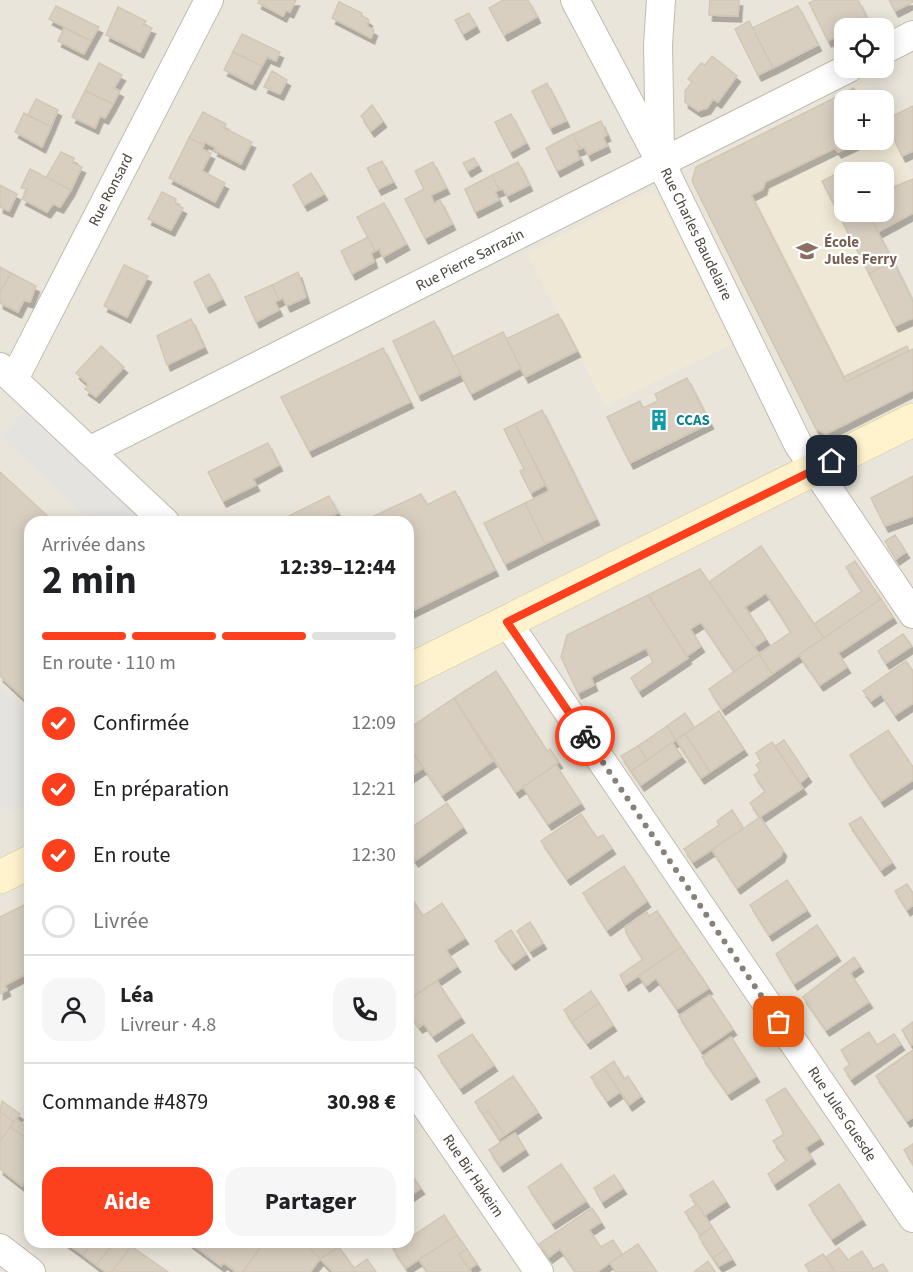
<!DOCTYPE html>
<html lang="fr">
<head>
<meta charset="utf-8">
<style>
  body { margin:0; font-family:"Source Sans 3",sans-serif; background:#f6f6f6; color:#202124; height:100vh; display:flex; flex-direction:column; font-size:22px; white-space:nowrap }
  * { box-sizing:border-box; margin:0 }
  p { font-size:20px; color:#757577 }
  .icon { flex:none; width:33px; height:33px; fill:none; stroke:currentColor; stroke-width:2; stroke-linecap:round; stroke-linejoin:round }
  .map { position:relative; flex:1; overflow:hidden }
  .drawer { position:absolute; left:24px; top:516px; width:390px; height:732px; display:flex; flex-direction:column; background:#fff; border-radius:18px; box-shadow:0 3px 15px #0003 }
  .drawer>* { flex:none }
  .tools { position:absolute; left:834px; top:18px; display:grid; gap:12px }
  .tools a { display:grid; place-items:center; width:60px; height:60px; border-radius:12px; background:#fff; box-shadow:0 3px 15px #0003; font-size:30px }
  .pin { position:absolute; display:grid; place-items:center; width:51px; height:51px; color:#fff; margin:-26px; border-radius:12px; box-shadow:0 3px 9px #0006 }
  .courier { position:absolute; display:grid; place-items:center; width:60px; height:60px; margin:-30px; border:4px solid #fc3f1d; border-radius:50%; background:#fff; color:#222; box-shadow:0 2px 8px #0007 }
  .summary em { font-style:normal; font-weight:700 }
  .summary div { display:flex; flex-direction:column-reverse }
  .summary { display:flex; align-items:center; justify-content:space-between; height:102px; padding:0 18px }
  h1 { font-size:39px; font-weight:700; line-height:45px }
  .bar { display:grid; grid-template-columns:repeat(4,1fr); gap:9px 6px; align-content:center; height:72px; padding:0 18px }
  .bar i { height:8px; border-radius:4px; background:#e0e0e0 }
  .bar .active { background:#fc3f1d }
  .bar p { grid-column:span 4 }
  .line { display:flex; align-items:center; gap:15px; padding:0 18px; border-top:2px solid #e0e0e0 }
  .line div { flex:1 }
  .round { display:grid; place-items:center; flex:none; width:63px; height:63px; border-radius:18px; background:#f6f6f6 }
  ol { padding:0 18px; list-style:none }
  li { display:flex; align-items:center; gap:18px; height:66px }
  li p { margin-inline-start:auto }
  li .icon { padding:6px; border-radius:50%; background:#fc3f1d; color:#fff; stroke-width:4 }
  li:last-child { color:#757577 }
  li i { width:33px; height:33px; border:3px solid #e0e0e0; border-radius:50% }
  .cta { display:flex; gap:12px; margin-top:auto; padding:12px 18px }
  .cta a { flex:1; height:69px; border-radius:18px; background:#fc3f1d; color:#fff; font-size:24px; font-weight:700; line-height:69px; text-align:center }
  .cta a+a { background:#f6f6f6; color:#202124 }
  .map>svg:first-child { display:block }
  .residential { fill:#eae5da; fill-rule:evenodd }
  .education { fill:#efe8d6; fill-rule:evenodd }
  .parking { fill:#e5e3e0 }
  .building { fill:#d8cfc1; stroke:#d3c7b4; stroke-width:1.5; filter:url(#shadow) }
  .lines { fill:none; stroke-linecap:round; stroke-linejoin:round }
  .street-casing { stroke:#c2bbae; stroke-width:30 }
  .secondary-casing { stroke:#d6c79b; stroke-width:34 }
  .street { stroke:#fff; stroke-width:28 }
  .secondary { stroke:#fff3cd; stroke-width:33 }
  .done { stroke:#878178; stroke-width:6; stroke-dasharray:0 10.8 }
  .route { stroke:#fc3f1d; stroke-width:8 }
  .labels { text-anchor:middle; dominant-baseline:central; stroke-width:4.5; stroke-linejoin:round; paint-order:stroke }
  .street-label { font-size:15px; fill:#4b4439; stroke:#fff }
  .education-label { font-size:15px; font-weight:bold; fill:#785e54; stroke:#fff; text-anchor:start }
  .culture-label { font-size:15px; font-weight:bold; fill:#0d838f; stroke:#fff; text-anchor:start }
</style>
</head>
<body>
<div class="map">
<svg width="913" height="1272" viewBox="0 0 913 1272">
  <defs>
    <filter id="shadow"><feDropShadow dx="3.5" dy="6" stdDeviation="0" flood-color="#0004"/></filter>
  </defs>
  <rect width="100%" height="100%" fill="#f6f3ec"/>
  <path class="residential" d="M0 0H913V1272H0ZM844 28H884V68H844ZM844 100H884V140H844ZM844 172H884V212H844ZM30 522H408V1242H30Z"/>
  <g class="education">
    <path d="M864 83 873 100H844V140H884V120L913 177V213L878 232 913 302V390L816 429 692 181 696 167ZM844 172H884V212H844Z"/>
    <polygon points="647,192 661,197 732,344 605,406 527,253"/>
  </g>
  <g class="parking">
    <polygon points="26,410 147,522 92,522 1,437"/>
    <polygon points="0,687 30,715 30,802 9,813 0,804"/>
  </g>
  <g class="building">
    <polygon points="259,0 296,0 290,12 286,10 283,16 258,3"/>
    <polygon points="503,0 528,0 537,17 504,35 489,8"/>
    <polygon points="710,0 739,0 738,16 709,15"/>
    <polygon points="816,0 858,0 868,21 852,28 844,28 844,32 828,41 809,3"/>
    <polygon points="889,0 913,0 913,2 895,11"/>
    <polygon points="339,2 362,13 361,15 369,20 367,26 374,30 371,38 332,18"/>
    <polygon points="56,6 99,27 91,41 49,19"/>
    <polygon points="798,6 818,45 773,68 752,28"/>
    <polygon points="118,7 146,21 143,25 152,28 140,52 106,35"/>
    <polygon points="469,13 476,26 463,34 455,20"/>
    <polygon points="749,21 773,68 758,75 735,29"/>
    <polygon points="64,28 91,41 84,54 58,41"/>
    <polygon points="242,34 280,52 276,61 267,57 262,66 233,52"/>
    <polygon points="233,52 262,66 252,84 224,70"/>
    <polygon points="712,56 737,76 718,102 713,99 707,108 698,111 685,102 685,91 692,82 688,79 701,63 705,65"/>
    <polygon points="99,63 122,75 114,88 120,91 113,104 85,91"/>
    <polygon points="272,71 287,80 280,94 264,87"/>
    <polygon points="547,83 566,121 550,128 532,91"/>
    <polygon points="854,88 860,100 844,100 844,140 863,140 838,152 835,148 765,182 763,189 751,195 846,382 913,349 913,390 826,434 816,429 692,181 696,167"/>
    <polygon points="85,91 113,104 105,118 100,116 95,128 72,117"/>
    <polygon points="36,99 58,110 51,127 28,115"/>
    <polygon points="372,105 383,121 371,131 361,116"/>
    <polygon points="913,106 913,151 902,156 885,120"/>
    <polygon points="203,112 226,124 224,128 252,142 241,164 214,150 216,148 205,142 204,145 189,138"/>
    <polygon points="24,113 51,127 42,147 15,132"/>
    <polygon points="511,114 526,143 510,152 495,122"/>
    <polygon points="601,121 607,135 603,137 607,146 588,155 584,147 580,149 573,134"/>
    <polygon points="573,134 580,149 576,150 580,159 557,171 546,148"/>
    <polygon points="189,138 204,145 202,149 211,153 202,171 225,183 215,202 169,178"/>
    <polygon points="61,152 74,158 73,163 82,167 71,190 46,178"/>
    <polygon points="474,158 478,165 468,171 463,163"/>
    <polygon points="382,161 393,182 378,189 367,168"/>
    <polygon points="433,162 446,188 431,195 434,204 440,200 452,224 425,238 405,199 424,189 415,171"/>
    <polygon points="518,162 529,185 507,196 503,189 499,190 492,175"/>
    <polygon points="30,169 71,190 60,207 53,204 47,212 22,199 28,189 21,188"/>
    <polygon points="846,169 844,212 867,212 893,261 869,274 822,181"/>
    <polygon points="311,173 324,194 304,205 293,185"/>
    <polygon points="492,175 499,190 495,192 499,200 475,212 465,189"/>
    <polygon points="913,179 913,213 878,232 867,212 884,212 884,191"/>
    <polygon points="0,185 17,194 9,211 0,207"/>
    <polygon points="162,192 176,199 175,203 183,208 171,230 148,219"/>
    <polygon points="384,203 406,244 383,257 379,249 375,251 357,217"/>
    <polygon points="368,237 375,251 371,253 374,262 352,274 341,251"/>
    <polygon points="893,261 913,302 913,318 895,326 869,274"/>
    <polygon points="124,265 148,276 127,317 104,306"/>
    <polygon points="0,267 11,273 0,292"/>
    <polygon points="298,272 306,297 287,306 283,298 279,300 272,285"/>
    <polygon points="11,273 36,286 30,302 24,300 18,312 0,303 0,292"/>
    <polygon points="209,274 222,299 206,307 194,282"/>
    <polygon points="272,285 279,300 275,302 279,310 256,322 245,297"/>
    <polygon points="558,314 577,351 525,377 506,339"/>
    <polygon points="191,319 204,347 167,365 157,336"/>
    <polygon points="434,321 461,374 418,395 393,341"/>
    <polygon points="503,332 521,368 471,394 452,357"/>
    <polygon points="101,346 124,367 96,397 85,389 88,384 76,373"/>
    <polygon points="907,346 909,351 846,382 843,377"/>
    <polygon points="383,348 410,402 309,451 281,397"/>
    <polygon points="687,378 710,423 630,463 607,417 640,401 643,408 658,401 655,394"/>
    <polygon points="542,410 596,519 545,544 525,503 549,491 515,424"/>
    <polygon points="515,424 545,485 531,493 520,471 524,469 504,429"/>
    <polygon points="268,443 279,465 253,479 256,485 223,501 208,472"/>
    <polygon points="0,472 54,522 30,522 30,704 0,676"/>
    <polygon points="913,476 913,516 885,526 871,498"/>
    <polygon points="455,491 495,570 408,613 408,522 361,522 421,494 427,505"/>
    <polygon points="329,496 338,513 318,522 277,522"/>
    <polygon points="525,503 545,544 505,564 484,523"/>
    <polygon points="895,535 906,552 896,559 885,541"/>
    <polygon points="761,546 824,638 772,674 759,654 791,632 766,593 745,607 766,639 754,647 709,582"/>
    <polygon points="855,561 881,599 824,638 814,624 862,591 846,567"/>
    <polygon points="700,569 759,654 734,671 701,622 690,629 701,646 687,656 648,595"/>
    <polygon points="648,595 688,658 639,691 631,678 653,662 646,648 591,677 594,685 578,693 561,657 567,635"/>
    <polygon points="881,599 893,617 838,653 847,667 820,685 799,655"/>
    <polygon points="903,634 912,646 886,663 878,651"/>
    <polygon points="759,654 772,674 722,709 709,689"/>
    <polygon points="906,661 913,671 913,703 895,715 881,694 871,701 863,691"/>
    <polygon points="496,671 547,751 550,749 559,762 516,792 454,698"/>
    <polygon points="454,698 493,761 442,795 408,745 408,729"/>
    <polygon points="719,711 744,749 710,772 685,734"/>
    <polygon points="685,713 694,727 676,740 667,726"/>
    <polygon points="667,726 676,740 647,760 638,746"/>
    <polygon points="888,730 913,767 913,780 881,801 850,755"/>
    <polygon points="685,734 710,772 701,778 676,740"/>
    <polygon points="784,740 808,776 800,783 775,746"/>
    <polygon points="772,742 803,788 760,817 750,803 766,791 754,775 760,771 756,765 761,761 756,753"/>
    <polygon points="672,743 682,756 641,785 631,771"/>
    <polygon points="408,745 423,768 408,778"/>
    <polygon points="638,746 647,760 631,771 621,756"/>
    <polygon points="556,765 581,803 548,824 523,787"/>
    <polygon points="447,803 463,827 415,861 408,851 408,830"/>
    <polygon points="732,810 744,829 693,862 684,849 719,825 717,821"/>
    <polygon points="581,814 597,838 603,835 612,848 567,879 541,841"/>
    <polygon points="760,817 783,850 781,856 737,888 712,850"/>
    <polygon points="861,817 892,862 881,870 849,824"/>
    <polygon points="624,866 647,901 607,930 583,893"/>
    <polygon points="787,880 807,910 769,935 750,905"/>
    <polygon points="907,884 913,893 913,905 907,910 895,891"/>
    <polygon points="408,893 423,916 442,903 465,938 446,950 457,966 408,1000"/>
    <polygon points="28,903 30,908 30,972 5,985 7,990 0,994 0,917"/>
    <polygon points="657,911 681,947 625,985 620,975 643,959 626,933 625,927 647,912 649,916"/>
    <polygon points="530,922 543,943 530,951 517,931"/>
    <polygon points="817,925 837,955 794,984 776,954"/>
    <polygon points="511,930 526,954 512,964 495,941"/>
    <polygon points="681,947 709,988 677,1009 656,978 646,986 639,976"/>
    <polygon points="854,957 860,966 850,973 869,1002 826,1030 803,997"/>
    <polygon points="437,981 461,1017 433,1036 424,1024 419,1027 408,1012 408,1000"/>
    <polygon points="591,991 599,1003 572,1022 564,1010"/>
    <polygon points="710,995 733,1029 701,1051 679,1016"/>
    <polygon points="599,1003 613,1025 587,1043 572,1022"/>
    <polygon points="913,1022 913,1044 911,1045 902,1030"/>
    <polygon points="869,1032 877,1045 894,1034 901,1044 851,1079 844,1069 850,1064 841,1050"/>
    <polygon points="472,1034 494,1065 460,1088 438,1056"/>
    <polygon points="731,1037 756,1076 728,1094 702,1057"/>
    <polygon points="913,1050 913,1117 907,1121 876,1076"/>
    <polygon points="614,1061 624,1079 628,1076 641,1096 629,1105 604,1068"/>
    <polygon points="604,1068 620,1092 607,1101 591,1077"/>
    <polygon points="513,1076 538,1112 505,1135 488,1111 483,1114 475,1102"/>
    <polygon points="785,1088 820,1138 805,1148 812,1158 774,1184 768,1174 787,1160 773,1141 784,1134 766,1100"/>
    <polygon points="2,1101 20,1114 14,1122 0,1112"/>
    <polygon points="488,1111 505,1135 499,1139 483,1114"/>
    <polygon points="0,1112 14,1122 0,1141"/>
    <polygon points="16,1119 30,1129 30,1141 10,1127"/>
    <polygon points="10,1127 30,1141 30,1175 22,1186 0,1169 0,1141"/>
    <polygon points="515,1133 525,1149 500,1166 489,1150"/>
    <polygon points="913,1144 913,1164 904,1150"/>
    <polygon points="561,1164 586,1201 552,1223 528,1187"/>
    <polygon points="408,1170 421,1188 408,1197"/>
    <polygon points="614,1175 623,1188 602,1202 594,1188"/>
    <polygon points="713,1181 726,1201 704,1216 690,1195"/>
    <polygon points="839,1184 862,1219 832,1239 809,1205"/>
    <polygon points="697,1204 712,1227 700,1235 685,1212"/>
    <polygon points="592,1208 601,1222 589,1230 601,1247 613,1240 622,1254 597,1272 576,1272 560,1249 549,1257 539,1244"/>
    <polygon points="444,1215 457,1235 406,1268 393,1249 408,1242 408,1239"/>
    <polygon points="712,1227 726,1249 713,1258 699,1237"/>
    <polygon points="457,1235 467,1249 459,1254 471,1272 428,1272 419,1260"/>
    <polygon points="65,1242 93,1242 83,1255"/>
    <polygon points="93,1242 115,1242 96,1265 83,1255"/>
    <polygon points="115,1242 126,1242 131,1246 112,1272 106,1272 96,1265"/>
    <polygon points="189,1242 264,1242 243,1272 236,1272 224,1263 221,1266"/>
    <polygon points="264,1242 304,1242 320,1259 310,1272 243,1272"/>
    <polygon points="304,1242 331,1242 336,1248 320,1259"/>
    <polygon points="638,1244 657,1272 616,1272 610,1263"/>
    <polygon points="131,1246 168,1272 112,1272"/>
    <polygon points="339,1247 354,1268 367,1259 376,1272 333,1272 320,1259"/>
    <polygon points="839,1248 848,1260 862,1251 873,1269 883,1264 888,1272 835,1272 826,1257"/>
    <polygon points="467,1249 477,1264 469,1269 459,1254"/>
    <polygon points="726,1249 732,1259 719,1266 713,1258"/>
    <polygon points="823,1254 835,1272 810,1272 805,1265"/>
    <polygon points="708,1261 715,1272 694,1272"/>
  </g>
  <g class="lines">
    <defs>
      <g id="street">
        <polyline points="575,0 660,161 798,444 913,614"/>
        <polyline points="884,50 913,35"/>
        <polyline points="660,153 658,45 661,0"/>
        <polyline points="0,367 165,522"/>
        <polyline points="14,379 209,0"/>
        <polyline points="89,451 849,68"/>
        <polyline points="507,622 913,1218"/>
        <polyline points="408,1080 539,1272"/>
        <polyline points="0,1248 31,1272"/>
      </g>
      <g id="secondary">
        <polyline points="408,671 913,420"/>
        <polyline points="0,877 30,862"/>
      </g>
    </defs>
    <use href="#street" class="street-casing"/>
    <use href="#secondary" class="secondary-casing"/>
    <use href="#street" class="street"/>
    <use href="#secondary" class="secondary"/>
  </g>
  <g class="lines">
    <polyline class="done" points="585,736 779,1022"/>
    <polyline class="route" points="585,736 507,622 832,461"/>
  </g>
  <defs>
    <symbol id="school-bare" viewBox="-9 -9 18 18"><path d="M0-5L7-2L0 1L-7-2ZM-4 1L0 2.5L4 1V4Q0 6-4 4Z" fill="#8d6e63" stroke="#fff" stroke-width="2.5" paint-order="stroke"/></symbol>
    <symbol id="building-bare" viewBox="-9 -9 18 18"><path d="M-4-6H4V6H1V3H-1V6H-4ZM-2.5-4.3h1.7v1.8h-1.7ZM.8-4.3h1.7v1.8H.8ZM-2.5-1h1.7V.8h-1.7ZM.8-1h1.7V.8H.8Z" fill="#0f9aa8" stroke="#fff" stroke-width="2.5" paint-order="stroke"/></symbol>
  </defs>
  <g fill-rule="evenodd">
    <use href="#school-bare" x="792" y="236" width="30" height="30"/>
    <use href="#building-bare" x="644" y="405" width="30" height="30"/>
  </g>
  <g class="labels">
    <g class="street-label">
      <text transform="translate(111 190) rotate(-63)">Rue Ronsard</text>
      <text transform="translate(696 234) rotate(64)">Rue Charles Baudelaire</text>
      <text transform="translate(470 260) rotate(-27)">Rue Pierre Sarrazin</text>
      <text transform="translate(842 1114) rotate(56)">Rue Jules Guesde</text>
      <text transform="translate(473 1176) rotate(56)">Rue Bir Hakeim</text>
    </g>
    <g class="education-label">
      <text x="824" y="242">École<tspan x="824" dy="17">Jules Ferry</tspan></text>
    </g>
    <g class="culture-label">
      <text x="676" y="420">CCAS</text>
    </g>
  </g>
</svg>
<div class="tools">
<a><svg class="icon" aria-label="locate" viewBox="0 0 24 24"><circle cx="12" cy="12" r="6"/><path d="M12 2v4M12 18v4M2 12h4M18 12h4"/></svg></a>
<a>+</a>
<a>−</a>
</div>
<div class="pin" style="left:779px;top:1022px;background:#ea580c"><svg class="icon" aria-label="bag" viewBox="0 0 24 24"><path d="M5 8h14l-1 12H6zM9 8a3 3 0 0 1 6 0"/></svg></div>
<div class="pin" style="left:832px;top:461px;background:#1f2937"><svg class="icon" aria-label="home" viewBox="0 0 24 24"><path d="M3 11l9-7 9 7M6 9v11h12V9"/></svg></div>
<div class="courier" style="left:585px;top:736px"><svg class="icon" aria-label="bike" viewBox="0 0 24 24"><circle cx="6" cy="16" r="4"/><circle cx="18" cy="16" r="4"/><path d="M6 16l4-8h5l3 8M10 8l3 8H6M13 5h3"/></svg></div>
<section class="drawer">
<div class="summary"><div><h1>2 min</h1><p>Arrivée dans</p></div><em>12:39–12:44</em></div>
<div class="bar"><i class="active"></i><i class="active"></i><i class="active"></i><i></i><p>En route · 110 m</p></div>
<ol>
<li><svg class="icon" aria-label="check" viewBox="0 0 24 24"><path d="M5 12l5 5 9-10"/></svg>Confirmée<p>12:09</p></li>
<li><svg class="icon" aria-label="check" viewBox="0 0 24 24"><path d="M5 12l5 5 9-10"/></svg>En préparation<p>12:21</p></li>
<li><svg class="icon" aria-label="check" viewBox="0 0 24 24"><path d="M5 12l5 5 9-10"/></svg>En route<p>12:30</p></li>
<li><i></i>Livrée</li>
</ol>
<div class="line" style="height:108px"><a class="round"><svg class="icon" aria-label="person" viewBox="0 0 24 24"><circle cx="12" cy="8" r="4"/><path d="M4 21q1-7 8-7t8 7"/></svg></a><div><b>Léa</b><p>Livreur · 4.8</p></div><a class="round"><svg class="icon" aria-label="phone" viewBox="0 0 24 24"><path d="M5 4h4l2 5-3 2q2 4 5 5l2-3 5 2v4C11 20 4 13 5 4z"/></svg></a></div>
<div class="line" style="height:78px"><div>Commande #4879</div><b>30.98 €</b></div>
<div class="cta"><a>Aide</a><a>Partager</a></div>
</section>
</div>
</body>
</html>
